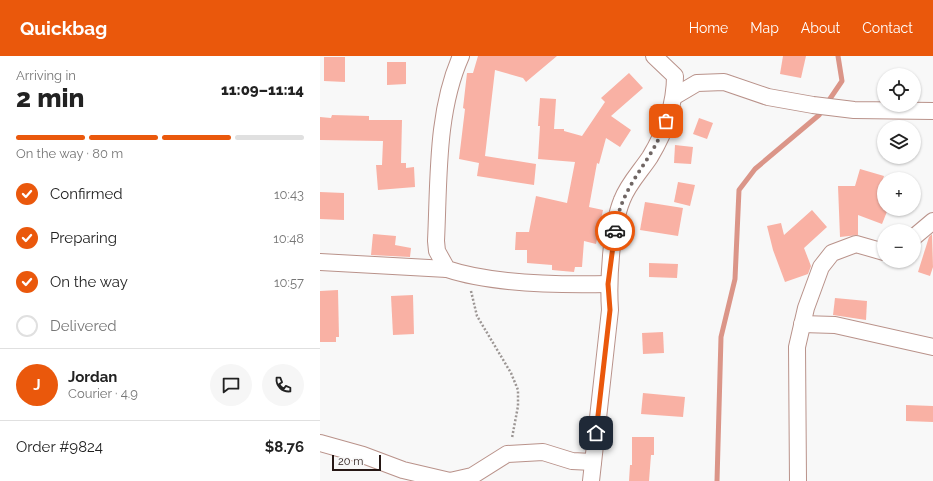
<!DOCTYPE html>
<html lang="en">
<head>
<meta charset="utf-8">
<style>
  body { margin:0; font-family:Raleway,sans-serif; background:#f6f6f6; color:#222; height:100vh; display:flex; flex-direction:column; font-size:15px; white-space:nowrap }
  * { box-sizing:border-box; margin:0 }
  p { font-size:13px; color:#767676 }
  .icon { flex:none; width:22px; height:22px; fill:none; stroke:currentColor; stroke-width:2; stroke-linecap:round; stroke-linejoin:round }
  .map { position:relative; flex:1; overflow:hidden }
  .sheet { display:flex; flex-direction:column; background:#fff; width:320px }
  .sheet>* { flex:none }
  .buttons { position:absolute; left:557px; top:12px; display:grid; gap:8px }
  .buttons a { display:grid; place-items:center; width:44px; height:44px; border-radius:50%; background:#fff; box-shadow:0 1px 3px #0004; font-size:20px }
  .scale { position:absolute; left:12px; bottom:10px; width:49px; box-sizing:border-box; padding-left:4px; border:2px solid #271815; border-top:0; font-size:11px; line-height:14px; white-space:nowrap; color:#271815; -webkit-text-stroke:3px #f8f8f8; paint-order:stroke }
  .pin { position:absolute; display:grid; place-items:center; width:34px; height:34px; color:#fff; margin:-17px; border-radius:8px; box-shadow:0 2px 6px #0006 }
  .courier { position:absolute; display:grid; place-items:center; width:40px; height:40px; margin:-20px; border:3px solid #ea580c; border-radius:50%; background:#fff; color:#222; box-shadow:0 1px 5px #0007 }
  .summary em { font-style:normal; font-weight:800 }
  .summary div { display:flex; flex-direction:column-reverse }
  .summary { display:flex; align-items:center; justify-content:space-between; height:68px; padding:0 16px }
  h1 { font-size:26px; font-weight:800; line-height:30px }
  .bar { display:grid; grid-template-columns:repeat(4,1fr); gap:6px 4px; align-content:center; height:48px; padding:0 16px }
  .bar i { height:5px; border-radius:3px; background:#e0e0e0 }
  .bar .selected { background:#ea580c }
  .bar p { grid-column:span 4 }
  .line { display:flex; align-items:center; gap:10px; padding:0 16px; border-top:1px solid #e0e0e0 }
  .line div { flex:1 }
  .round { display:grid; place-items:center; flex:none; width:42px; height:42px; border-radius:21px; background:#f6f6f6 }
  ol { padding:0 16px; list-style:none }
  li { display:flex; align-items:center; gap:12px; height:44px }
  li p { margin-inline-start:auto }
  li .icon { padding:4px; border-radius:50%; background:#ea580c; color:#fff; stroke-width:4 }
  li:last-child { color:#767676 }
  li i { width:22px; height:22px; border:2px solid #e0e0e0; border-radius:50% }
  header { display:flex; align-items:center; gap:24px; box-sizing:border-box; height:56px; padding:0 20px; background:#ea580c; color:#fff }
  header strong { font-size:19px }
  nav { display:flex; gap:22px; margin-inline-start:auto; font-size:14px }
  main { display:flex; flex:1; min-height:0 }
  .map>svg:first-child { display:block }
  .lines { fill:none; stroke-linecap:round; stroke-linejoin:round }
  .stream { stroke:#db9588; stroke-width:5 }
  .building { fill:#f9b1a4 }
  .street-casing { stroke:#b9928a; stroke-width:18 }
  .path { stroke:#9c9694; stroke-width:2.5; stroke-dasharray:2 2; stroke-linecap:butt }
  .street { stroke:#fff; stroke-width:16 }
  .done { stroke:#706664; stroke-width:4; stroke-dasharray:0 7.2 }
  .route { stroke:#ea580c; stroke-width:5 }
</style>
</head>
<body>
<header>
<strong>Quickbag</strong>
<nav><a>Home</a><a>Map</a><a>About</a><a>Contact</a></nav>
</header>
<main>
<section class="sheet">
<div class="summary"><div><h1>2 min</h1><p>Arriving in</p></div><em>11:09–11:14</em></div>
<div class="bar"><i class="selected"></i><i class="selected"></i><i class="selected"></i><i></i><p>On the way · 80 m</p></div>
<ol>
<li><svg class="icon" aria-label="check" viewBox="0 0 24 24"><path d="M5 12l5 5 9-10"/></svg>Confirmed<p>10:43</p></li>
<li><svg class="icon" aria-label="check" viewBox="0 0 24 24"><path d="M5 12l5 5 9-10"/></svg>Preparing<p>10:48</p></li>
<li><svg class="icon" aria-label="check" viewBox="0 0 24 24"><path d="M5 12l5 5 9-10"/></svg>On the way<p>10:57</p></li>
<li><i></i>Delivered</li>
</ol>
<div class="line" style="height:72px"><b class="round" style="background:#ea580c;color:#fff">J</b><div><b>Jordan</b><p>Courier · 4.9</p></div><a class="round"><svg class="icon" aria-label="chat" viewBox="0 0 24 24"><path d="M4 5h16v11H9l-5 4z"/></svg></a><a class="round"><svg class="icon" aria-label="phone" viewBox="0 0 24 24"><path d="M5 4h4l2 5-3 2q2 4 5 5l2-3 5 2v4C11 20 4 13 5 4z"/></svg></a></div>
<div class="line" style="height:52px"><div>Order #9824</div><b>$8.76</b></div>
</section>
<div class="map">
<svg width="613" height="425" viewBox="0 0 613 425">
  <rect width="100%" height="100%" fill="#f8f8f8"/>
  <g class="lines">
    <polyline class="stream" points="397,425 401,281 415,223 419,134 435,113 499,59 522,25 518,0"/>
  </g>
  <g class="building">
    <polygon points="158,0 237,0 206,26 203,22 175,14 165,100 216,108 214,129 157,120 159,107 139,103 145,53 143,52 147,17 153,17"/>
    <polygon points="463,0 486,0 481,22 460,18"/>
    <polygon points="4,1 25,1 25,26 4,25"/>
    <polygon points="67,6 86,6 86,28 67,29"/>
    <polygon points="309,17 323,32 291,60 311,74 300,91 286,82 279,108 277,107 269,151 283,154 276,188 264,185 262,211 255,211 254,216 232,214 232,209 207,207 207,194 195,194 196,176 209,176 216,140 247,147 255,106 218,103 220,70 218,70 220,42 236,43 234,73 244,73 244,75 262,80 285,46 281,42"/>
    <polygon points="12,59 49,60 49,64 82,64 81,107 86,107 86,112 94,111 95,131 58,134 56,109 62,109 63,85 0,84 0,61 11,62"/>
    <polygon points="379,62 393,67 387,83 373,78"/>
    <polygon points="355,89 373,91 371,108 354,107"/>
    <polygon points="540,113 564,120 560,132 564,133 564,153 568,153 562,168 538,159 538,179 520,181 518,130 535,130"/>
    <polygon points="358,126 375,129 370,150 354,146"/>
    <polygon points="0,136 24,137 24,164 0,163"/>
    <polygon points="325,146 363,152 358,180 320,174"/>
    <polygon points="492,154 507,171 484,192 491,210 488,218 465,226 453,194 447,170 461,167 464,179"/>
    <polygon points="53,178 76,180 75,189 91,192 90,201 51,199"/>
    <polygon points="612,178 613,211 610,220 598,216 609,181"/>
    <polygon points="329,207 358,208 357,222 329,221"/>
    <polygon points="18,234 19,281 16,281 16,286 0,286 0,235"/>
    <polygon points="93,239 94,278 73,279 71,240"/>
    <polygon points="515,242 547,245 546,264 513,259"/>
    <polygon points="343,276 344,297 323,298 322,277"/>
    <polygon points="323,337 365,341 363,361 321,358"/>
    <polygon points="586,349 613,350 613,366 586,365"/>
    <polygon points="312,381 334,381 334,399 331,399 329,425 309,425 310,409 312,409"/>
  </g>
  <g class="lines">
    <defs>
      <g id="street">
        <path d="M141 0C116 56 119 124 116 185L117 195 127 213C171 228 241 229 288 228"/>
        <polyline points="355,40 377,27 404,26 448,41 493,49 534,54 613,55"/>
        <polyline points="594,181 613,165"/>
        <polyline points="0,206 127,213"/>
        <polyline points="482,268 515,269 613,291"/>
        <polyline points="0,387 43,399 83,414 130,425 152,420 187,398 223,396 252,405 273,406"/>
        <path d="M271 425 290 254C288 225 291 171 302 144 308 128 320 116 330 101 345 76 355 49 355 20L334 0"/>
        <polyline points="478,425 477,291 486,252 501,211 512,197 536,188 564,196"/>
      </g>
    </defs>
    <use href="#street" class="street-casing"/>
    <polyline class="path" points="151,235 157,260 191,317 198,334 198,350 192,382"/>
    <use href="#street" class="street"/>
  </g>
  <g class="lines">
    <path class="done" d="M295 175C301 127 332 108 346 65"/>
    <polyline class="route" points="276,377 290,254 288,228 295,175"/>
  </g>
</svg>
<div class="buttons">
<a><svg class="icon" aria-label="locate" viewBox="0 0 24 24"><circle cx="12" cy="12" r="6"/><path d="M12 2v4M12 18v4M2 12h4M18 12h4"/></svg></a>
<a><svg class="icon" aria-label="layers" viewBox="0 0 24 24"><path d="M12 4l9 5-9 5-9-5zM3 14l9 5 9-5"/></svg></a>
<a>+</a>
<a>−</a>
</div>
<div class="scale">20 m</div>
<div class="pin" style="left:346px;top:65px;background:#ea580c"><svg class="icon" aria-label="bag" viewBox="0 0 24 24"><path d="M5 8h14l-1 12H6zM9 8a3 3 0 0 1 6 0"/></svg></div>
<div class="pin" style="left:276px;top:377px;background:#1f2937"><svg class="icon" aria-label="home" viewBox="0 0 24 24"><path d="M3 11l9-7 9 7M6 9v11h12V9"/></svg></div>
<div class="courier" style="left:295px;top:175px"><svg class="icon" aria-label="car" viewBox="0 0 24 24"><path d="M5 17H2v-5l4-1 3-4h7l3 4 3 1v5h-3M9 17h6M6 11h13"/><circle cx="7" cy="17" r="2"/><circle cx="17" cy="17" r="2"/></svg></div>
</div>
</main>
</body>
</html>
